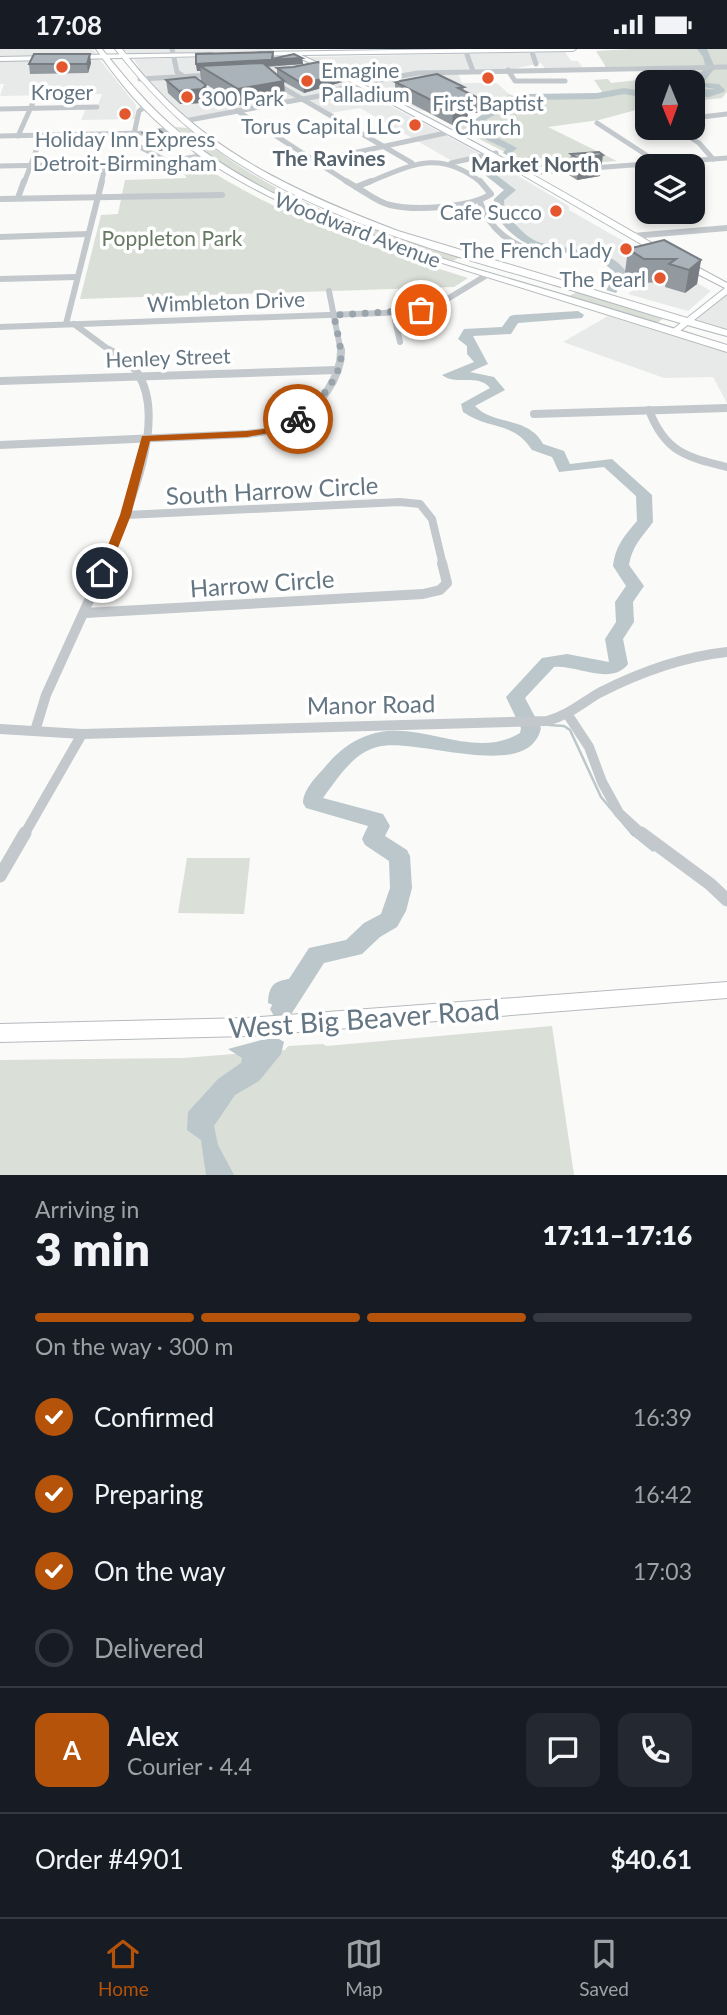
<!DOCTYPE html>
<html lang="en">
<head>
<meta charset="utf-8">
<style>
  body { margin:0; font-family:Lato,sans-serif; background:#242831; color:#f1f3f6; height:100vh; display:flex; flex-direction:column; font-size:26px; white-space:nowrap }
  * { box-sizing:border-box; margin:0 }
  p { font-size:23px; color:#9ea1a6 }
  .icon { flex:none; width:38px; height:38px; fill:none; stroke:currentColor; stroke-width:2; stroke-linecap:round; stroke-linejoin:round }
  .map { position:relative; height:1126px; overflow:hidden }
  .drawer { display:flex; flex-direction:column; background:#171b24; flex:1 }
  .drawer>* { flex:none }
  .needle { width:46px; rotate:179deg }
  .tools { position:absolute; left:635px; top:21px; display:grid; gap:14px }
  .tools a { display:grid; place-items:center; width:70px; height:70px; border-radius:14px; background:#171b24; box-shadow:0 4px 10px #0003; font-size:35px }
  .pin { position:absolute; display:grid; place-items:center; width:60px; height:60px; color:#fff; margin:-30px; border:4px solid #fff; border-radius:50%; box-shadow:0 2px 7px #0007 }
  .courier { position:absolute; display:grid; place-items:center; width:70px; height:70px; margin:-35px; border:5px solid #b45309; border-radius:50%; background:#fff; color:#222; box-shadow:0 2px 9px #0007 }
  .headline em { font-style:normal; font-weight:800 }
  .headline div { display:flex; flex-direction:column-reverse }
  .headline { display:flex; align-items:center; justify-content:space-between; height:119px; padding:0 35px }
  h1 { font-size:46px; font-weight:800; line-height:52px }
  .bar { display:grid; grid-template-columns:repeat(4,1fr); gap:10px 7px; align-content:center; height:84px; padding:0 35px }
  .bar i { height:9px; border-radius:5px; background:#363941 }
  .bar .selected { background:#b45309 }
  .bar p { grid-column:span 4 }
  .line { display:flex; align-items:center; gap:18px; padding:0 35px; border-top:2px solid #363941 }
  .line div { flex:1 }
  .round { display:grid; place-items:center; flex:none; width:74px; height:74px; border-radius:14px; background:#242831 }
  ol { padding:0 35px; list-style:none }
  li { display:flex; align-items:center; gap:21px; height:77px }
  li p { margin-inline-start:auto }
  li .icon { padding:7px; border-radius:50%; background:#b45309; color:#fff; stroke-width:4 }
  li:last-child { color:#9ea1a6 }
  li i { width:38px; height:38px; border:4px solid #363941; border-radius:50% }
  .status { display:flex; justify-content:space-between; align-items:center; height:49px; padding:0 35px; background:#171b24; direction:ltr }
  .status svg { height:19px; fill:currentColor }
  .tab-bar { display:flex; justify-content:space-around; align-items:center; height:98px; border-top:2px solid #363941; background:#171b24; font-size:19px; color:#9ea1a6 }
  .tab-bar a { display:grid; justify-items:center; gap:4px }
  .tab-bar .selected { color:#b45309 }
  .map>svg:first-child { display:block }
  .built { fill:#e8e9e9 }
  .green { fill:#dadfd7 }
  .water { fill:#bbc7cb }
  .lines { fill:none; stroke-linecap:round; stroke-linejoin:round }
  .stream-far1 { stroke:#bbc7cb; stroke-width:2.5 }
  .stream { stroke:#bbc7cb; stroke-width:3.5 }
  .river { fill:#bbc7cb; fill-rule:evenodd }
  .secondary-casing { stroke:#b3babf; stroke-width:2 }
  .primary-casing { stroke:#b5babe; stroke-width:2 }
  .street-far4 { stroke:#c3c8cc; stroke-width:5 }
  .street-far3 { stroke:#c3c8cc; stroke-width:6 }
  .street-far2 { stroke:#c3c8cc; stroke-width:8 }
  .street-far1 { stroke:#c3c8cc; stroke-width:10 }
  .street { stroke:#c3c8cc; stroke-width:13 }
  .secondary { fill:#fff; fill-rule:evenodd }
  .primary { fill:#fff; fill-rule:evenodd }
  .wall { fill:#929a9f }
  .shaded-wall { fill:#777d82 }
  .building { fill:#aab3b9; stroke:#777d82; stroke-width:2 }
  .route { fill:#b45309 }
  .done { stroke:#99a4ac; stroke-width:7; stroke-dasharray:0 12.6 }
  .poi-dot { fill:#e4572e; stroke:#fff; stroke-width:2.5 }
  .labels { text-anchor:middle; dominant-baseline:central; stroke-width:7; stroke-linejoin:round; paint-order:stroke }
  .far-poi-label { font-size:21px; fill:#657683; stroke:#fff; text-anchor:end }
  .far-neighbourhood-label { font-size:21px; font-weight:bold; fill:#57646e; stroke:#fff }
  .far-street-label { font-size:21px; fill:#657683; stroke:#fff }
  .far-park-label { font-size:21px; fill:#687a64; stroke:#fff }
  .street-label { font-size:24px; fill:#657683; stroke:#fff }
  .near-street-label { font-size:28px; fill:#657683; stroke:#fff }
</style>
</head>
<body>
<div class="status"><b>17:08</b><svg viewBox="0 0 49 12"><path d="M0 12V9h3v3zM5 12V6h3v6zM10 12V3h3v9zM15 12V0h3v12zM26 1h20v11H26zM47 4h2v5h-2z"/></svg></div>
<div class="map">
<svg width="727" height="1126" viewBox="0 0 727 1126">
  <rect width="100%" height="100%" fill="#fafaf8"/>
  <g class="built">
    <polygon points="0,0 93,0 96,4 89,7 0,8"/>
    <polygon points="123,0 271,0 277,3 130,6"/>
    <polygon points="565,3 571,12 578,12 583,19 545,20 541,14 513,20 457,21 462,34 497,34 509,45 485,57 460,54 422,62 308,8"/>
    <polygon points="286,7 344,32 481,105 452,112 360,59 331,64 305,48 187,69 148,34 134,10"/>
    <polygon points="96,10 100,11 136,56 135,70 81,71 86,59 97,59 102,45 0,47 4,35 0,35 0,11"/>
    <polygon points="491,111 569,157 569,161 711,242 688,262 628,245 639,236 622,226 615,217 589,202 570,198 540,199 529,195 501,169 498,162 499,150 511,141 488,123"/>
    <polygon points="727,245 727,281 696,271 725,246"/>
    <polygon points="608,267 727,304 727,354 713,328 664,329 563,293"/>
  </g>
  <g class="green">
    <polygon points="632,0 727,0 727,16 606,18 596,2"/>
    <path d="M727 20V43L722 49 693 52V33H648L647 58 599 71 548 78 617 112 535 118 451 76 476 73 484 66 469 58 485 57 509 45C521 52 585 47 603 44L594 31 608 30 611 34 656 29 650 21Z"/>
    <path d="M175 78 187 79C207 94 227 110 249 123 313 163 387 186 460 208L453 212C379 190 306 165 240 125 217 112 196 94 175 78Z"/>
    <path d="M193 111C282 169 367 197 468 229L454 238 80 250 101 166 118 165 125 131 187 129 176 115Z"/>
    <polygon points="577,243 664,269 657,274 569,247"/>
    <polygon points="187,809 250,809 244,865 178,864"/>
    <polygon points="552,977 574,1126 0,1126 0,1011 183,1009 285,1001 288,997 323,995 326,997"/>
  </g>
  <g class="water">
    <path d="M302 925 306 926V929C302 940 298 970 278 960 275 958 272 955 268 954 269 925 285 935 302 925Z"/>
    <polygon points="265,990 279,990 284,993 281,1005 259,1032 235,1046 214,1077 218,1096 234,1126 206,1126 201,1091 187,1081 188,1063 218,1030 241,1014 242,1009 228,1000"/>
  </g>
  <g class="lines">
    <polyline class="stream-far1" points="549,676 564,677 570,681 601,748 633,786"/>
    <polyline class="stream" points="632,784 653,801"/>
    <g class="river">
      <polygon points="697,0 707,0 715,19 703,34 719,35 725,41 724,43 709,48 693,47 693,41 715,40 694,36 696,27 706,19 703,8"/>
      <path d="M624 39 648 43V49L624 45 597 50 532 51 539 56V60C520 64 499 60 483 73L490 85 517 99 508 107 503 104 506 100 483 89 473 72 487 62 528 56 522 51 527 45 597 44Z"/>
      <path d="M487 108 492 111 495 125 516 141 504 151C504 163 507 167 515 175 523 183 530 191 542 194 572 203 607 194 628 225L616 244 606 241 616 225C584 190 543 218 506 179 497 169 493 164 494 150L504 141 485 126 482 111Z"/>
      <path d="M578 262 584 266 582 269 518 274 511 285 473 287 488 315 470 323 494 328 505 341 475 357C494 377 528 367 543 395L564 402 570 415 612 410 652 446 653 473C642 488 632 497 629 516L644 537 633 553 634 573 623 590 628 615C612 637 577 616 554 618L525 649 541 679C529 735 416 687 377 698 353 704 337 730 323 749L383 765 390 777 385 787 407 801 410 807 412 839 406 862 397 878 380 888 362 905 324 914 290 967 282 970 274 967 270 960 274 953 309 899 346 891 364 874 381 865 390 839 389 812 365 796 362 790 368 777 306 759 303 754C303 741 316 728 325 718 392 638 459 721 520 684L521 679 506 648 542 609 567 605 609 613 605 590 616 573 615 553 626 537 613 517C615 498 624 487 637 472L636 447 604 418 559 423 552 408 532 401C514 372 488 381 463 363L461 355 490 339C478 324 456 337 442 326L474 313 467 305V297L458 290 464 280 502 278 510 267 514 266Z"/>
    </g>
    <defs>
      <g id="secondary">
        <path d="M463 0H576L573 2 301 6C426 63 545 132 664 201V205H658L514 121 351 33 293 6 258 7 255 5 258 3Z"/>
        <polygon points="212,4 214,7 76,10 73,8 76,6"/>
        <polygon points="0,8 48,7 51,9 48,11 0,12"/>
        <polygon points="684,214 690,214 727,234 727,245 675,286 672,285 672,281 725,239 684,218"/>
      </g>
      <g id="primary">
        <path d="M96 0H102C126 30 149 58 178 82 262 153 372 188 476 220 551 242 626 264 701 288L727 296V303L372 192C284 158 195 118 132 47 119 32 107 16 96 0Z"/>
        <path d="M115 0H122C133 14 144 28 157 41 221 110 311 149 398 182L727 281V287C666 271 605 251 544 233 423 198 296 163 195 84 165 60 139 30 115 0Z"/>
        <polygon points="727,933 727,949 247,987 0,993 0,975 247,969"/>
      </g>
    </defs>
    <use href="#secondary" class="secondary-casing"/>
    <use href="#primary" class="primary-casing"/>
    <g class="street-far4">
      <polyline points="172,0 177,23 349,134"/>
      <polyline points="465,0 473,22"/>
      <polyline points="531,0 536,15"/>
      <polyline points="508,21 515,32 565,32"/>
      <polyline points="140,30 212,26"/>
      <polyline points="273,33 412,114"/>
      <polyline points="327,49 371,42"/>
      <polyline points="0,60 97,58"/>
      <polyline points="693,69 727,65"/>
      <polyline points="184,72 319,47 350,36 418,24 727,18"/>
      <polyline points="597,74 657,113"/>
      <polyline points="675,79 699,94 713,110"/>
      <polyline points="127,85 140,98 169,113"/>
      <polyline points="134,85 139,62 145,58"/>
      <polyline points="0,87 145,84 171,80"/>
      <polyline points="18,87 36,47"/>
      <polyline points="316,112 455,82"/>
      <polyline points="451,114 496,104"/>
      <polyline points="0,117 159,114 205,106"/>
      <polyline points="525,124 727,109"/>
      <polyline points="24,134 42,86"/>
      <polyline points="101,134 106,115"/>
      <path d="M367 134C411 116 439 99 482 134"/>
    </g>
    <g class="street-far3">
      <polyline points="346,132 356,138"/>
      <path d="M356 138C367 144 377 153 390 156 414 162 470 159 491 145L480 132"/>
      <polyline points="356,138 371,132"/>
      <polyline points="18,149 24,132"/>
      <polyline points="0,150 222,146"/>
      <path d="M480 153C490 181 510 195 538 204"/>
      <polyline points="633,187 727,179"/>
      <polyline points="0,188 88,185"/>
      <polyline points="0,230 77,228"/>
      <polyline points="329,242 341,303"/>
      <polyline points="398,264 395,271 400,293"/>
      <polyline points="66,275 102,132"/>
      <polyline points="74,275 112,303"/>
      <polyline points="0,278 408,263 439,255 487,226"/>
    </g>
    <g class="street-far2">
      <polyline points="0,332 337,321"/>
      <path d="M649 361C665 403 686 408 727 418"/>
      <polyline points="534,365 727,359"/>
      <path d="M0 396 247 385C263 383 281 381 295 373 318 360 342 328 341 301"/>
      <polyline points="126,466 400,453 420,455 432,470 443,516"/>
      <path d="M105 516C125 469 169 373 138 325 132 314 120 307 109 301"/>
    </g>
    <g class="street-far1">
      <polyline points="85,564 423,545 440,541 447,534 442,514"/>
      <polyline points="568,666 589,698 602,733 619,764 643,786"/>
      <path d="M0 680 82 685 547 672C567 667 582 654 599 644 640 623 681 608 727 603"/>
      <polyline points="35,682 46,646 106,514"/>
      <polyline points="24,786 82,685"/>
    </g>
    <g class="street">
      <polyline points="641,784 710,835 727,851"/>
      <polyline points="0,827 25,784"/>
    </g>
    <use href="#secondary" class="secondary"/>
    <use href="#primary" class="primary"/>
  </g>
  <g class="wall">
    <polygon points="302,9 303,15 267,18 277,26 277,19 342,24 342,33 304,44 284,33 285,48 239,56 201,32 200,22 197,22 196,12"/>
    <polygon points="91,14 88,24 30,25 29,15"/>
    <polygon points="166,31 206,36 207,49 203,54 180,55 168,44"/>
    <polygon points="395,33 464,38 463,42 482,51 481,64 468,64 467,74 452,76 395,46"/>
    <polygon points="143,84 173,92 173,99 159,102 144,91"/>
    <polygon points="599,103 600,127 577,131 569,126 571,105"/>
    <polygon points="628,200 701,211 697,235 685,244 665,238 666,233 641,234 625,223"/>
  </g>
  <g class="shaded-wall">
    <polygon points="273,3 274,11 302,9 303,15 207,21 200,17 201,22 197,22 196,15"/>
    <polygon points="90,5 91,14 88,24 87,15"/>
    <polygon points="342,24 342,33 304,44 303,35"/>
    <polygon points="284,32 285,48 239,56 238,40"/>
    <polygon points="206,36 207,49 203,54 180,55 179,42"/>
    <polygon points="468,60 467,74 452,76 453,62"/>
    <polygon points="173,92 173,99 159,102 158,95"/>
    <polygon points="603,106 600,127 577,131 579,110"/>
    <polygon points="701,211 697,235 685,244 689,221"/>
  </g>
  <g class="building">
    <polygon points="273,3 272,10 294,5 302,9 196,15 196,5"/>
    <polygon points="34,5 90,5 87,15 29,15"/>
    <polygon points="318,13 342,24 303,35 277,19 293,18"/>
    <polygon points="263,14 284,32 238,40 200,17"/>
    <polygon points="437,25 464,38 458,39 482,51 468,50 468,60 453,62 395,33"/>
    <polygon points="195,28 206,36 202,40 179,42 166,31"/>
    <polygon points="159,81 173,92 158,95 143,84"/>
    <polygon points="599,103 603,106 579,110 571,105"/>
    <polygon points="664,191 701,211 689,221 669,215 676,210 644,210 628,200"/>
  </g>
  <polygon class="route" points="298,368 303,370 301,372 269,384 247,388 150,392 131,466 108,524 98,527 97,524 120,466 142,387 247,382 264,380"/>
  <g class="lines">
    <path class="done" d="M298 370C315 358 342 328 341 305 340 292 336 279 334 266L421 261"/>
  </g>
  <g class="poi-dot">
    <circle cx="62" cy="18" r="7"/>
    <circle cx="488" cy="29" r="7"/>
    <circle cx="307" cy="32" r="7"/>
    <circle cx="187" cy="48" r="7"/>
    <circle cx="125" cy="65" r="7"/>
    <circle cx="415" cy="76" r="7"/>
    <circle cx="556" cy="162" r="7"/>
    <circle cx="626" cy="200" r="7"/>
    <circle cx="660" cy="229" r="7"/>
  </g>
  <g class="labels">
    <g class="far-poi-label">
      <text x="321" y="20" text-anchor="start">Emagine<tspan x="321" dy="24">Palladium</tspan></text>
      <text x="62" y="42" text-anchor="middle">Kroger</text>
      <text x="201" y="48" text-anchor="start">300 Park</text>
      <text x="488" y="53" text-anchor="middle">First Baptist<tspan x="488" dy="24">Church</tspan></text>
      <text x="401" y="76">Torus Capital LLC</text>
      <text x="125" y="89" text-anchor="middle">Holiday Inn Express<tspan x="125" dy="24">Detroit-Birmingham</tspan></text>
      <text x="542" y="162">Cafe Succo</text>
      <text x="612" y="200">The French Lady</text>
      <text x="646" y="229">The Pearl</text>
    </g>
    <g class="far-neighbourhood-label">
      <text x="329" y="108">The Ravines</text>
      <text x="535" y="114">Market North</text>
    </g>
    <g class="far-street-label">
      <text transform="translate(358 180) rotate(21)">Woodward Avenue</text>
      <text transform="translate(226 252) rotate(-2)">Wimbleton Drive</text>
      <text transform="translate(168 308) rotate(-2)">Henley Street</text>
    </g>
    <g class="far-park-label">
      <text x="172" y="188">Poppleton Park</text>
    </g>
    <g class="street-label">
      <text transform="translate(272 441) rotate(-3)">South Harrow Circle</text>
      <text transform="translate(262 534) rotate(-4)">Harrow Circle</text>
      <text transform="translate(371 655) rotate(-1)">Manor Road</text>
    </g>
    <g class="near-street-label">
      <text transform="translate(364 969) rotate(-4)">West Big Beaver Road</text>
    </g>
  </g>
</svg>
<div class="tools">
<a><svg class="needle" viewBox="-14 -14 28 28"><path d="M0-13l5 13h-10z" fill="#e53935"/><path d="M0 13l5-13h-10z" fill="#9ea1a6"/></svg></a>
<a><svg class="icon" aria-label="layers" viewBox="0 0 24 24"><path d="M12 4l9 5-9 5-9-5zM3 14l9 5 9-5"/></svg></a>
</div>
<div class="pin" style="left:421px;top:261px;background:#ea580c"><svg class="icon" aria-label="bag" viewBox="0 0 24 24"><path d="M5 8h14l-1 12H6zM9 8a3 3 0 0 1 6 0"/></svg></div>
<div class="pin" style="left:102px;top:524px;background:#1f2937"><svg class="icon" aria-label="home" viewBox="0 0 24 24"><path d="M3 11l9-7 9 7M6 9v11h12V9"/></svg></div>
<div class="courier" style="left:298px;top:370px"><svg class="icon" aria-label="bike" viewBox="0 0 24 24"><circle cx="6" cy="16" r="4"/><circle cx="18" cy="16" r="4"/><path d="M6 16l4-8h5l3 8M10 8l3 8H6M13 5h3"/></svg></div>
</div>
<section class="drawer">
<div class="headline"><div><h1>3 min</h1><p>Arriving in</p></div><em>17:11–17:16</em></div>
<div class="bar"><i class="selected"></i><i class="selected"></i><i class="selected"></i><i></i><p>On the way · 300 m</p></div>
<ol>
<li><svg class="icon" aria-label="check" viewBox="0 0 24 24"><path d="M5 12l5 5 9-10"/></svg>Confirmed<p>16:39</p></li>
<li><svg class="icon" aria-label="check" viewBox="0 0 24 24"><path d="M5 12l5 5 9-10"/></svg>Preparing<p>16:42</p></li>
<li><svg class="icon" aria-label="check" viewBox="0 0 24 24"><path d="M5 12l5 5 9-10"/></svg>On the way<p>17:03</p></li>
<li><i></i>Delivered</li>
</ol>
<div class="line" style="height:126px"><b class="round" style="background:#b45309;color:#fff">A</b><div><b>Alex</b><p>Courier · 4.4</p></div><a class="round"><svg class="icon" aria-label="chat" viewBox="0 0 24 24"><path d="M4 5h16v11H9l-5 4z"/></svg></a><a class="round"><svg class="icon" aria-label="phone" viewBox="0 0 24 24"><path d="M5 4h4l2 5-3 2q2 4 5 5l2-3 5 2v4C11 20 4 13 5 4z"/></svg></a></div>
<div class="line" style="height:91px"><div>Order #4901</div><b>$40.61</b></div>
</section>
<nav class="tab-bar">
<a class="selected"><svg class="icon" aria-label="home" viewBox="0 0 24 24"><path d="M3 11l9-7 9 7M6 9v11h12V9"/></svg>Home</a>
<a><svg class="icon" aria-label="map" viewBox="0 0 24 24"><path d="M3 6l6-2 6 2 6-2v14l-6 2-6-2-6 2zM9 4v14M15 6v14"/></svg>Map</a>
<a><svg class="icon" aria-label="saved" viewBox="0 0 24 24"><path d="M7 4h10v16l-5-4-5 4z"/></svg>Saved</a>
</nav>
</body>
</html>
